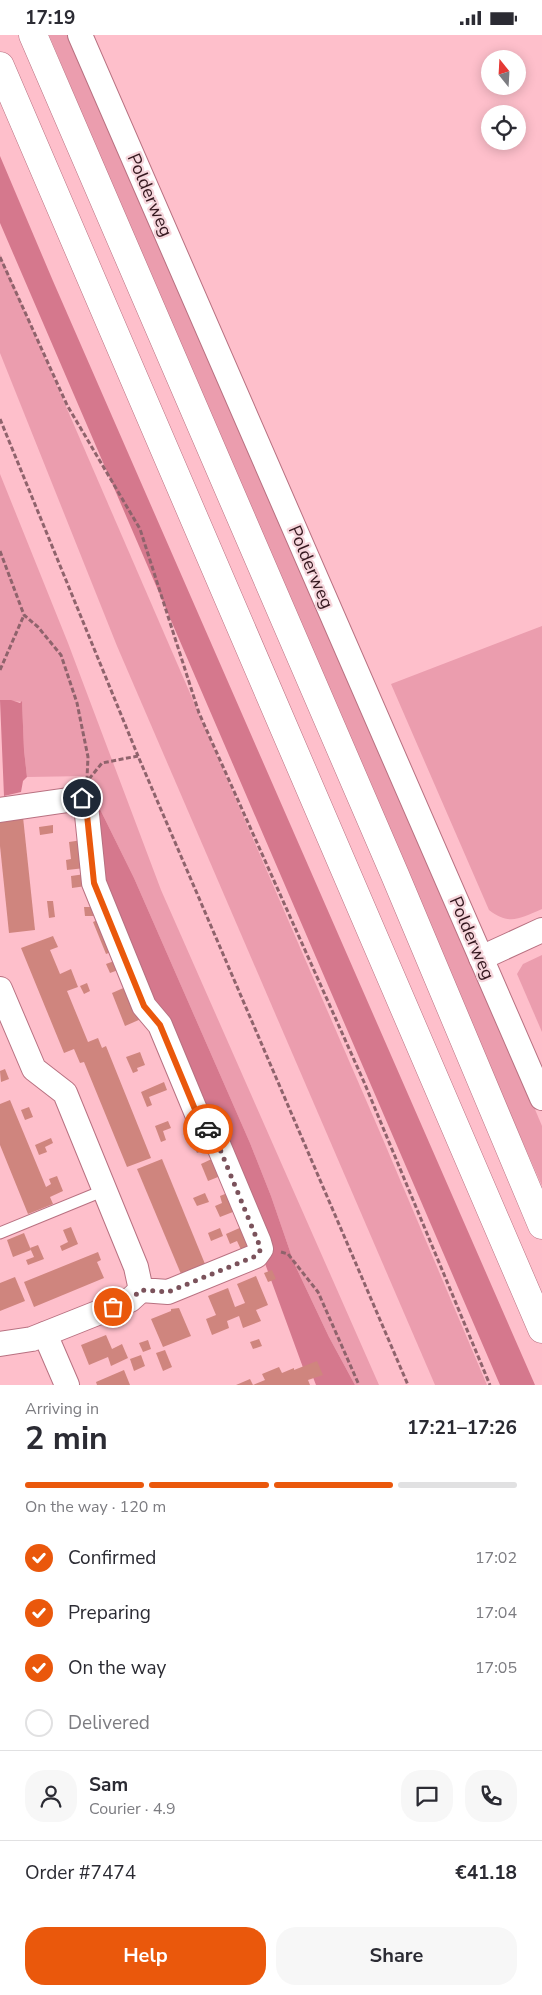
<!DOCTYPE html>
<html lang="en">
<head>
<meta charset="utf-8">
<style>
  body { margin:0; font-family:"Nunito Sans",sans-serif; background:#f7f7f7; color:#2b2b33; height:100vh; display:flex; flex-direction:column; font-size:19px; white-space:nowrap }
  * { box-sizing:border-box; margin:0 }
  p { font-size:16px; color:#7c7c81 }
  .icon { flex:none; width:28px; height:28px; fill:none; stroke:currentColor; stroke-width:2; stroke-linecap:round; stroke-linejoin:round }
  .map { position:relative; height:1350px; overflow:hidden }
  .drawer { display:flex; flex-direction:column; background:#fff; flex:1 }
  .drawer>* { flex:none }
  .needle { width:32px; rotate:342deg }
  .fabs { position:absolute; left:481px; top:15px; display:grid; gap:10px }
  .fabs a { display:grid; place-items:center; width:45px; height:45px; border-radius:50%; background:#fff; box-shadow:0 2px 12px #0003; font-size:25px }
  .pin { position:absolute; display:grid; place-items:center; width:42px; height:42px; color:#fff; margin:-21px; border:2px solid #fff; border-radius:50%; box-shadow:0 1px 5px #0007 }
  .courier { position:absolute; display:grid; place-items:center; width:50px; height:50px; margin:-25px; border:4px solid #ea580c; border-radius:50%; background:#fff; color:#222; box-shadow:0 1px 6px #0007 }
  .headline em { font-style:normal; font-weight:700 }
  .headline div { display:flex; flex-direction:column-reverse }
  .headline { display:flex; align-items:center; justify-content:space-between; height:85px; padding:0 25px }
  h1 { font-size:32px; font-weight:700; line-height:38px }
  .bar { display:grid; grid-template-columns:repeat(4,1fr); gap:8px 5px; align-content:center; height:60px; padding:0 25px }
  .bar i { height:6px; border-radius:4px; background:#e1e1e2 }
  .bar .active { background:#ea580c }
  .bar p { grid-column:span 4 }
  .line { display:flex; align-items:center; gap:12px; padding:0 25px; border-top:1px solid #e1e1e2 }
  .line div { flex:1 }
  .round { display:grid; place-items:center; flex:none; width:52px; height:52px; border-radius:20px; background:#f7f7f7 }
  ol { padding:0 25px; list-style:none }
  li { display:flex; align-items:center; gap:15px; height:55px }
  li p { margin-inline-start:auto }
  li .icon { padding:5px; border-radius:50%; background:#ea580c; color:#fff; stroke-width:4 }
  li:last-child { color:#7c7c81 }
  li i { width:28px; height:28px; border:2px solid #e1e1e2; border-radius:50% }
  .primary-button { display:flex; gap:10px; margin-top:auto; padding:10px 25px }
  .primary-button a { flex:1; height:58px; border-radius:20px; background:#ea580c; color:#fff; font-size:20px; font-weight:700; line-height:58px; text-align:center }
  .primary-button a+a { background:#f7f7f7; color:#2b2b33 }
  .status { display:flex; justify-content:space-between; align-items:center; height:35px; padding:0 25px; background:#fff; direction:ltr }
  .status svg { height:14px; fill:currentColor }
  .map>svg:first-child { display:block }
  .green { fill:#eb9dae }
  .forest { fill:#d5788d }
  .building { fill:#cf857e }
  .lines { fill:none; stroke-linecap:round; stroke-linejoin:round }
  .service-casing { stroke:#b87181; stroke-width:13 }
  .minor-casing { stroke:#b87181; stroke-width:26 }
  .motorway-casing { stroke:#b87181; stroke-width:29 }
  .path { stroke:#8f636c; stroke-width:3; stroke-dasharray:5 2.5; stroke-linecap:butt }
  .service { stroke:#fff; stroke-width:11 }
  .minor { stroke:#fff; stroke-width:24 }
  .motorway { stroke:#fff; stroke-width:28 }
  .done { stroke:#7b525b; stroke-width:5; stroke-dasharray:0 9 }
  .route { stroke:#ea580c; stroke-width:6 }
  .labels { text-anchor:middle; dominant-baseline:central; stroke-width:4.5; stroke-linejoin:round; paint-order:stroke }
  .street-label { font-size:18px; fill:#34171e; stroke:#f6d6dc }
</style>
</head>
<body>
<div class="status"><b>17:19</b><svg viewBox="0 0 49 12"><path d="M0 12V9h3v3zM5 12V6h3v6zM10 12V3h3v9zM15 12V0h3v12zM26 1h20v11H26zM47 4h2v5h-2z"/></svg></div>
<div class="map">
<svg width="542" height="1350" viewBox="0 0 542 1350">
  <rect width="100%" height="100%" fill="#febfcb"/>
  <g class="green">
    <polygon points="49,0 82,0 542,1091 542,1151 313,628"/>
    <polygon points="0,219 379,1095 487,1350 435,1350 117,611 0,318"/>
    <polygon points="0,439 68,608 161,855 379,1350 355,1350 329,1302 294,1228 271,1161 250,1108 134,843 93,760 90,743 87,741 27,742 24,715 22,667 0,665"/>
    <path d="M542 591V874C521 883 509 891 489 875L391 649Z"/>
    <polygon points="542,920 542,997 517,939 523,929"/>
  </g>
  <g class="forest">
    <polygon points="0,121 53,246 535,1350 500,1350 0,188"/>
    <polygon points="0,665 11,665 20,668 22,666 24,715 27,742 23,746 21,757 4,761"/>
    <polygon points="93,760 134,843 250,1108 271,1161 294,1228 329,1302 355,1350 316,1350 311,1337 305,1338 263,1223 251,1161 220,1087 215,1083 207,1081 153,966 106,859"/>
  </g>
  <g class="building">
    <polygon points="23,782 35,895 9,898 0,811 0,785"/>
    <polygon points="53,790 53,798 40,800 39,792"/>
    <polygon points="82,805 85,833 67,835 66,825 71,824 69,807"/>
    <polygon points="85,839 86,851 72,853 71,841"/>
    <polygon points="47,866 53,866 55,882 49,883"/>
    <polygon points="84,872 93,872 95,881 85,881"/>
    <polygon points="100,884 114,916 106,919 93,887"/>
    <polygon points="53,901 58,912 50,915 60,939 71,934 78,952 67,956 88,1007 98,1003 102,1013 106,1011 151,1123 127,1132 84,1027 80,1028 74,1014 64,1018 21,913"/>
    <polygon points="117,925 121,934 110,938 106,929"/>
    <polygon points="87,948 90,956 84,959 80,951"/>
    <polygon points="128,951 141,984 125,991 112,958"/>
    <polygon points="140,1017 145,1030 137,1033 138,1036 133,1038 126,1022"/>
    <polygon points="5,1034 9,1044 1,1047 0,1036"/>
    <polygon points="164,1047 167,1055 149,1062 152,1070 147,1072 141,1057"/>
    <polygon points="10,1065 46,1152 51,1149 49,1144 57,1141 63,1156 50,1162 53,1169 28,1179 0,1110 0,1069"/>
    <polygon points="29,1072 33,1082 25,1085 21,1075"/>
    <polygon points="168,1086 171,1093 163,1096 166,1105 161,1107 155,1091"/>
    <polygon points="51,1103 53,1108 45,1112 47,1117 39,1120 35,1110"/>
    <polygon points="209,1105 212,1112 197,1118 194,1111"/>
    <polygon points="216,1122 223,1140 208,1146 201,1129"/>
    <polygon points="162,1124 205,1229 181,1239 137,1134"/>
    <polygon points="230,1157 238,1175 220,1182 215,1171 222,1168 220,1161"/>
    <polygon points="205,1158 209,1167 197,1171 193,1163"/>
    <polygon points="244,1191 254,1215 243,1219 237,1206 230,1209 226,1199"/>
    <polygon points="71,1192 78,1209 62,1216 60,1211 68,1207 63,1195"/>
    <polygon points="220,1193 223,1201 211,1206 208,1198"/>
    <polygon points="24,1198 31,1215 13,1222 7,1205"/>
    <polygon points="38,1210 44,1224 28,1230 26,1225 34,1222 30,1213"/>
    <polygon points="98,1217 101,1225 97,1227 104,1243 34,1272 24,1247"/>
    <polygon points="272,1235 276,1244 268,1247 264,1238"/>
    <polygon points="256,1241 268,1270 256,1275 261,1286 243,1293 239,1281 227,1286 229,1293 212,1300 206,1284 216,1280 208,1261 228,1253 235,1272 245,1268 237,1249"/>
    <polygon points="15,1242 25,1266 0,1276 0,1248"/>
    <polygon points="179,1273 191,1301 163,1312 151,1284 171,1276 171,1274"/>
    <polygon points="106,1300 112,1314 122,1309 128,1323 111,1331 108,1322 89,1330 81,1310"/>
    <polygon points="259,1304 262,1311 253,1314 250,1307"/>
    <polygon points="148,1305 151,1314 143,1317 139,1308"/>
    <polygon points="165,1315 172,1332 163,1336 156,1318"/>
    <polygon points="141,1320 145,1331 134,1336 130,1324"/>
    <polygon points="317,1326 323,1340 308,1345 310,1350 253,1350 265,1345 262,1339 279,1332 282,1338 294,1333 294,1335"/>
    <polygon points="124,1335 130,1350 97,1350 96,1347"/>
    <polygon points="250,1344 253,1350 236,1350"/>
  </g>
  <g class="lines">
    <defs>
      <polyline id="service" points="0,1198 105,1155"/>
      <g id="minor">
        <polyline points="80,0 542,1063"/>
        <polyline points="0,775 82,763 86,770 94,848 144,971 160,990 199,1084 215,1102 259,1207 261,1214 256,1221 168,1257 141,1255 136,1232 65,1058 34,1034 0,954"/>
        <polyline points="481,923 542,895"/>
        <polyline points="45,1299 67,1350"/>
        <polyline points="0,1309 32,1304 130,1265 141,1255"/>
      </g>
      <g id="motorway">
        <polyline points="33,0 395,840 542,1190"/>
        <polyline points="0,31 542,1294"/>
      </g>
    </defs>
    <use href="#service" class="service-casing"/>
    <use href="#minor" class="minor-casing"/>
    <use href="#motorway" class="motorway-casing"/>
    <g class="path">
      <polyline points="0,222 67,370 140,494 199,678 364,1047 490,1350"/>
      <polyline points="0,384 138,721"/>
      <polyline points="0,516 24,580 38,592 61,620 77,668 88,722 87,743"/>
      <polyline points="0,635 24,580"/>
      <polyline points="89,744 102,728 138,721 408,1350"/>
      <polyline points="281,1217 288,1219 318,1257 359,1350"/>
    </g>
    <use href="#service" class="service"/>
    <use href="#minor" class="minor"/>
    <use href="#motorway" class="motorway"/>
  </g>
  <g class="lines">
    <polyline class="done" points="113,1272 130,1265 141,1255 168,1257 256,1221 261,1214 215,1102 208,1094"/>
    <polyline class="route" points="82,763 86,770 94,848 144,971 160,990 199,1084 208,1094"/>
  </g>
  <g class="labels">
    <g class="street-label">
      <text transform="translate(150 160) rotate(67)">Polderweg</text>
      <text transform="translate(311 532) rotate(67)">Polderweg</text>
      <text transform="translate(472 903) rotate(67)">Polderweg</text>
    </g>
  </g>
</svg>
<div class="fabs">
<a><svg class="needle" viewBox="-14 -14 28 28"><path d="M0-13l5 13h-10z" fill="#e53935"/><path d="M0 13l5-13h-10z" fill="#7c7c81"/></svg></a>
<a><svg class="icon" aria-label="locate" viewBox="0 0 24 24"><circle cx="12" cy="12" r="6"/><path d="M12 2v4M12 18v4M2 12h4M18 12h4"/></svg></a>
</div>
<div class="pin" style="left:113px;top:1272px;background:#ea580c"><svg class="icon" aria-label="bag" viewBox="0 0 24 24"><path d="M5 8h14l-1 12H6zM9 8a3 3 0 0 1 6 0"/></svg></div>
<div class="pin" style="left:82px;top:763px;background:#1f2937"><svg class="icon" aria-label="home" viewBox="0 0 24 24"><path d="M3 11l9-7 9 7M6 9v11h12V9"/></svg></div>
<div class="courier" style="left:208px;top:1094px"><svg class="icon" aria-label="car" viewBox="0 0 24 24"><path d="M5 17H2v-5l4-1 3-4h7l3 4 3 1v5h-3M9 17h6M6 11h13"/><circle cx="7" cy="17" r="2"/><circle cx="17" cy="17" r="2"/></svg></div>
</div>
<section class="drawer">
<div class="headline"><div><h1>2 min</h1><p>Arriving in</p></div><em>17:21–17:26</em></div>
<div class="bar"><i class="active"></i><i class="active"></i><i class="active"></i><i></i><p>On the way · 120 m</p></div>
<ol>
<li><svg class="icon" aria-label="check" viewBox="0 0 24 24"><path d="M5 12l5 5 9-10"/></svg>Confirmed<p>17:02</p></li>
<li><svg class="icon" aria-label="check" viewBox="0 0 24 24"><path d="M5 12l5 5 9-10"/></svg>Preparing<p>17:04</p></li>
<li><svg class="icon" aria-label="check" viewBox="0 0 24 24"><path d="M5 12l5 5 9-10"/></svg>On the way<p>17:05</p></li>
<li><i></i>Delivered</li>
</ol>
<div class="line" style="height:90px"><a class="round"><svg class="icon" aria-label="person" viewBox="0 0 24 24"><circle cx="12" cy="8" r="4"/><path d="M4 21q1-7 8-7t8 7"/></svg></a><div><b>Sam</b><p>Courier · 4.9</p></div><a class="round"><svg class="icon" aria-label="chat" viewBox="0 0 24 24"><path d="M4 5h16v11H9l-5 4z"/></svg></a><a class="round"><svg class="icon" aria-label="phone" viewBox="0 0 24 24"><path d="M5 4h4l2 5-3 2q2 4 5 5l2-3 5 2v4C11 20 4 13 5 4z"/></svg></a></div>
<div class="line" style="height:65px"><div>Order #7474</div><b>€41.18</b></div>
<div class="primary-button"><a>Help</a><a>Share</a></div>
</section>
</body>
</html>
